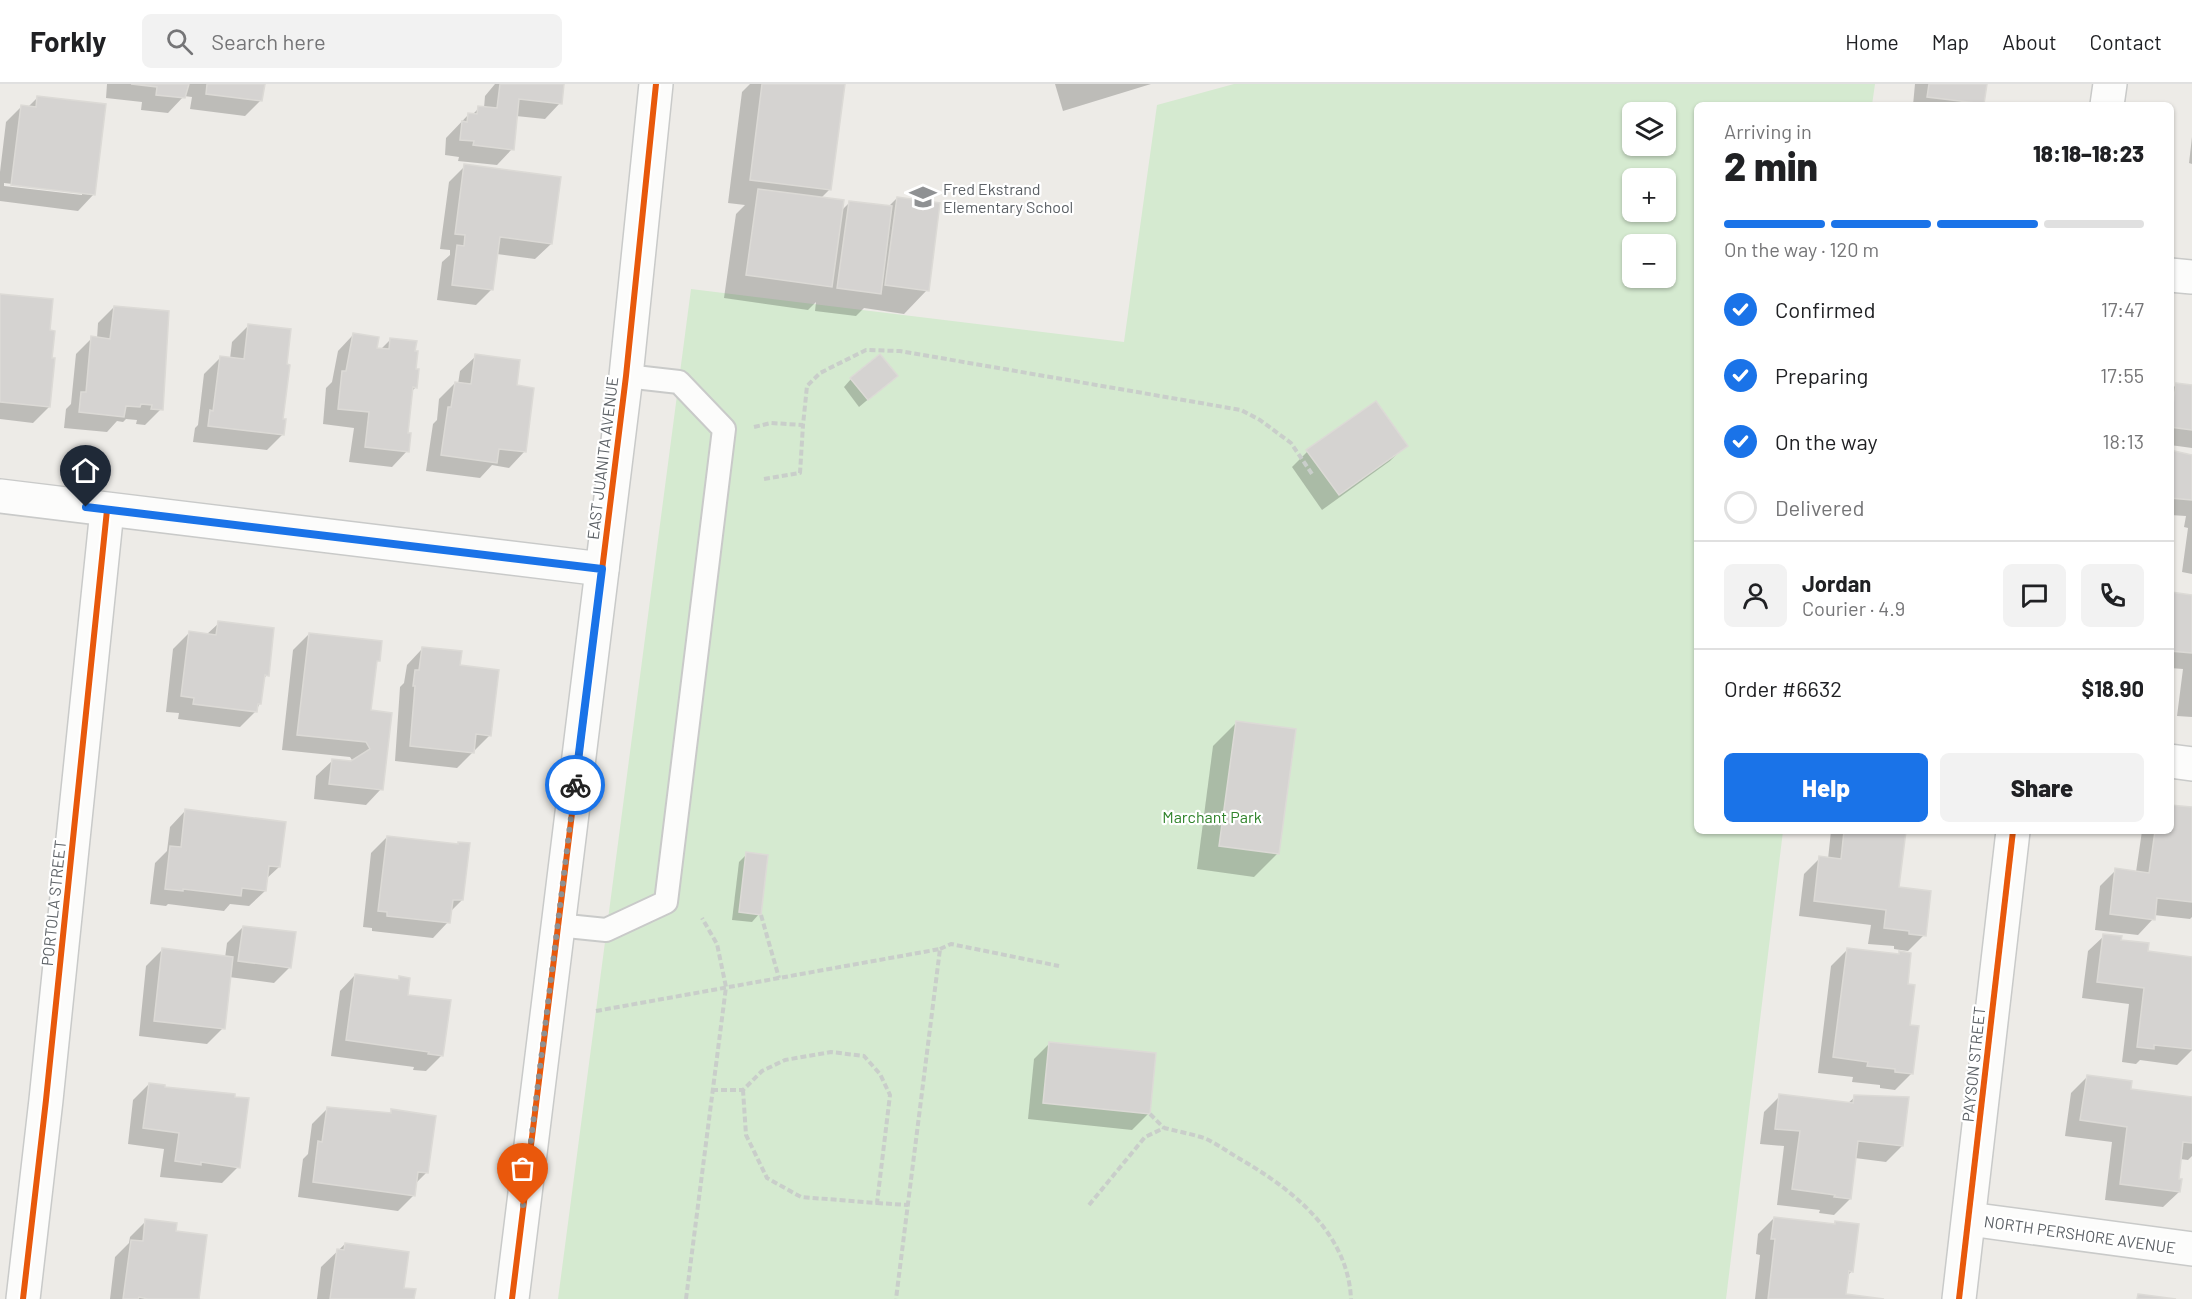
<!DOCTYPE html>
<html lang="en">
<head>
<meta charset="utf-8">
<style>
  body { margin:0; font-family:Barlow,sans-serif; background:#f2f2f2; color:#202124; height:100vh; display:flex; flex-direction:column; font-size:22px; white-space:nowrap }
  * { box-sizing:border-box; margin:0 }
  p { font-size:20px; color:#757577 }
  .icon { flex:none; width:33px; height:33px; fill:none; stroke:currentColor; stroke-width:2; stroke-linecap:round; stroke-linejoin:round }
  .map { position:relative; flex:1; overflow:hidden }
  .sheet { position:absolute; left:1694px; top:18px; width:480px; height:732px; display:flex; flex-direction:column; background:#fff; border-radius:9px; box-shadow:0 2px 4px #0004 }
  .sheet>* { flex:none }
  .controls { position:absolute; left:1622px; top:18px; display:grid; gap:12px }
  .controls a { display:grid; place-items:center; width:54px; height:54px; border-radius:9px; background:#fff; box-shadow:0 2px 4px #0004; font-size:30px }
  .pin { position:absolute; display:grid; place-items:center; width:51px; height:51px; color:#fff; margin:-62px -26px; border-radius:50% 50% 50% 0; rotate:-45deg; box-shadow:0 0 6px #0007 }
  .pin .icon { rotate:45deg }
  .courier { position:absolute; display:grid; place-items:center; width:60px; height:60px; margin:-30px; border:4px solid #1a73e8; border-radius:50%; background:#fff; color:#222; box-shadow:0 2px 8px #0007 }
  .summary em { font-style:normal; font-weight:800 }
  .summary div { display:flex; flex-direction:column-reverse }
  .summary { display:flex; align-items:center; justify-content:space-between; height:102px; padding:0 30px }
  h1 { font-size:39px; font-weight:800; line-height:45px }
  .bar { display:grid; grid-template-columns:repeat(4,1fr); gap:9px 6px; align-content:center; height:72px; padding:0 30px }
  .bar i { height:8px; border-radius:4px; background:#e0e0e0 }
  .bar .current { background:#1a73e8 }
  .bar p { grid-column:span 4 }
  .line { display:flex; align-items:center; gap:15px; padding:0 30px; border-top:2px solid #e0e0e0 }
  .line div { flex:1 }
  .round { display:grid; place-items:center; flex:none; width:63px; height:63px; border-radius:9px; background:#f2f2f2 }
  ol { padding:0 30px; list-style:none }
  li { display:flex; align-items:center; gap:18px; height:66px }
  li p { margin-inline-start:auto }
  li .icon { padding:6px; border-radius:50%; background:#1a73e8; color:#fff; stroke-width:4 }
  li:last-child { color:#757577 }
  li i { width:33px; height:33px; border:3px solid #e0e0e0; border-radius:50% }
  .action { display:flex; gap:12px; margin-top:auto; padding:12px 30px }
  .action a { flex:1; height:69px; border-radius:9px; background:#1a73e8; color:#fff; font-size:24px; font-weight:800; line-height:69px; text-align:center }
  .action a+a { background:#f2f2f2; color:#202124 }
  header { display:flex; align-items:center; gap:36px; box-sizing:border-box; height:84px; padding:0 30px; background:#fff; border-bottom:2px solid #e0e0e0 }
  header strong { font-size:28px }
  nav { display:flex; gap:33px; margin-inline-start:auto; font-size:21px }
  .search { width:420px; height:54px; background:#f2f2f2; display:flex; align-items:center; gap:15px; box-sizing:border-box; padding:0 21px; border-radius:9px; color:#757577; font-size:22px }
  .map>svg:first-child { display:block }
  .green { fill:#d5ead0; fill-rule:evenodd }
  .shadow { fill:#0003; fill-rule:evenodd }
  .building { fill:#d5d3d1; stroke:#dcdad6; stroke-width:1.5 }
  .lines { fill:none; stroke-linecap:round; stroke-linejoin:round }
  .service-casing { stroke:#c9cac9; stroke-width:26 }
  .minor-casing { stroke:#c9cac9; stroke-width:36 }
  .tertiary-casing { stroke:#c9cac9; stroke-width:36 }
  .path { stroke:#c9ceca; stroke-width:4; stroke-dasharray:6 3; stroke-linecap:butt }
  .service { stroke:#fcfcfb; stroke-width:22 }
  .minor { stroke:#fcfcfb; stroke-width:33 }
  .tertiary { stroke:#fcfcfb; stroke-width:33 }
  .cycleway-casing { stroke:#fff; stroke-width:10 }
  .cycleway { stroke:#e8590c; stroke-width:6 }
  .done { stroke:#8f9193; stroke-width:6; stroke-dasharray:0 10.8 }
  .route { stroke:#1a73e8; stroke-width:8 }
  .labels { text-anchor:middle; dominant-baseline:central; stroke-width:4.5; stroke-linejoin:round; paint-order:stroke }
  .poi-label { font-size:16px; fill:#5c6166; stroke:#fff; text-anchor:start }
  .street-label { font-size:16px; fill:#5c6166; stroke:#fff }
  .park-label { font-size:16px; fill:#31842c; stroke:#fff }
</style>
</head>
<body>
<header>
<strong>Forkly</strong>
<div class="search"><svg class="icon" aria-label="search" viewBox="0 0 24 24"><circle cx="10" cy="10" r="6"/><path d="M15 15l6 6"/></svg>Search here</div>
<nav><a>Home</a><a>Map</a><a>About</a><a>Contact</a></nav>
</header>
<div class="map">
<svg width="2192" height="1215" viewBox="0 0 2192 1215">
  <rect width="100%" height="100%" fill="#edebe7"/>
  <path class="green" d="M1234 0H1875L1872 21H1696V747H1783L1726 1215H558L691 205 1124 258 1157 21ZM1632 28H1665V62H1632ZM1632 94H1665V128H1632ZM1632 160H1665V194H1632Z"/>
  <g class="shadow">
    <polygon points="107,0 263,0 261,16 245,32 190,25 192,13 184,12 168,29 141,26 142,18 106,14"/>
    <polygon points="495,0 563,0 560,19 545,35 516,32 512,65 497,81 458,77 459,73 445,71 446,54 469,30 472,31 479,24 484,24 485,12"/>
    <polygon points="750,0 843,0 829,106 820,115 841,127 850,118 888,123 897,114 927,206 904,230 864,224 856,232 815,227 816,218 808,226 724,214 736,130 745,121 728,119 742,8"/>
    <polygon points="1055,0 1151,0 1063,27"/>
    <polygon points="1915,0 1985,0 1983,20 1913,21"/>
    <path d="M38 13 93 111 78 127 0 117V88L6 38 22 22 28 23ZM4 99 82 108V111L4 102Z"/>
    <polygon points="2192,53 2192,80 2189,79"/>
    <polygon points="465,82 551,160 535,175 497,170 492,205 476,221 437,216 442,178 450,171 450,166 440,165 449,98"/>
    <polygon points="0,211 49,248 49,323 33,339 0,335"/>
    <polygon points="114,223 161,325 145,341 136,340 137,336 126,335 123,338 117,337 107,348 64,344 66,325 71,320 76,270 92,254 97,255 98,239"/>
    <polygon points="248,242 282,336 283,350 267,366 193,358 195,344 198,341 204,290 220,274 230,275 232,258"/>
    <polygon points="353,251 376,265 380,266 391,255 414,268 416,303 411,308 406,350 407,367 392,383 349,378 354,344 323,340 326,304 332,298 338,267"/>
    <polygon points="476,272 515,303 524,368 509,384 492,381 480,394 426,387 433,340 437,336 439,315 455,299 458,300 460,287"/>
    <polygon points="896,292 859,323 844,303 851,295"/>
    <polygon points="2176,301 2192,303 2192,364 2170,361 2170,307"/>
    <polygon points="1406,361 1390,377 1322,426 1292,383 1307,368"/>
    <polygon points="2170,368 2192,371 2192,490 2182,488 2188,444 2184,443 2186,432 2170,431"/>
    <polygon points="2170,510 2192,512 2192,633 2177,632 2183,585 2170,584"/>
    <polygon points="219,539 267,591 262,596 260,619 256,627 240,643 178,635 179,629 166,628 173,565 189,549 206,551"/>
    <polygon points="309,550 378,576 375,580 370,627 381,705 366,721 314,715 316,692 332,677 354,679 350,673 282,666 293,566"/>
    <polygon points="422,565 458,582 490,651 457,684 395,677 400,603 404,599 407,581"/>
    <polygon points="1237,638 1278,769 1254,793 1197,785 1213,662"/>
    <polygon points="2192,725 2192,833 2190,835 2154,831 2153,835 2138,851 2095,846 2100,802 2116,786 2136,788 2142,747 2170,747"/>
    <polygon points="185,727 279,783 266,795 265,807 249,822 230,820 224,827 168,820 166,822 150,820 155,779 167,767 170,743"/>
    <polygon points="1831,747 1904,747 1897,804 1924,851 1908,867 1894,865 1894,862 1868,860 1871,841 1799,832 1804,790 1820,774 1828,775"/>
    <polygon points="387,753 462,816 450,828 448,838 433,854 372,847 372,844 363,843 371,769"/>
    <polygon points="747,770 759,830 752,838 732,836 739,778"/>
    <polygon points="243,843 290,883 274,899 229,893 223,944 207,960 139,952 146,882 162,866 225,874 227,859"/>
    <polygon points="2104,852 2147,869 2192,874 2192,966 2177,981 2140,976 2136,980 2122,978 2129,920 2082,914 2088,867"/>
    <polygon points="1847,866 1897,872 1899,869 1906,902 1911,990 1895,1006 1880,1004 1880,1001 1852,998 1853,993 1818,989 1831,882"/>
    <polygon points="355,891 397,897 400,894 406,912 442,971 426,987 413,986 414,983 331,972 340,907"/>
    <polygon points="1050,959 1148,1030 1132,1046 1028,1035 1034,975"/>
    <polygon points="2087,993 2130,1006 2192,1014 2192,1072 2188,1076 2180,1075 2177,1096 2179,1108 2163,1123 2105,1116 2112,1058 2065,1052 2071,1009"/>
    <polygon points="149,1000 238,1083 222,1099 160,1093 164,1065 128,1060 133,1016"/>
    <polygon points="1780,1012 1847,1020 1855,1013 1902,1062 1886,1078 1855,1074 1850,1115 1834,1131 1819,1129 1820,1126 1777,1121 1784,1062 1760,1060 1764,1028"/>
    <polygon points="328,1024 388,1030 392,1027 426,1089 415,1100 414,1111 398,1127 298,1113 303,1075 308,1070 312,1040"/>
    <polygon points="1774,1134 1833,1141 1835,1138 1852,1187 1847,1192 1844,1211 1876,1215 1755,1215 1760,1171 1756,1170 1758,1150"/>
    <polygon points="146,1137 174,1149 197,1215 110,1215 115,1173 129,1159 130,1153"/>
    <polygon points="345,1160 402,1205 413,1215 317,1215 321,1183"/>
  </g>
  <g class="building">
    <polygon points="131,0 189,0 185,14 156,11 157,3"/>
    <polygon points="207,0 265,0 262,17 206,10"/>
    <polygon points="500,0 564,0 562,20 519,15 514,66 473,61 474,57 460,56 462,37 467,38 468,29 477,30 478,22 497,24"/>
    <polygon points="762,0 845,0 831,106 750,96"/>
    <polygon points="1929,0 1987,0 1984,20 1927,13"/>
    <polygon points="37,12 106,20 95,111 11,101 21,21 36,23"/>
    <polygon points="464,80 561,93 552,160 500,153 493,206 452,201 457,161 464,162 465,151 455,150"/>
    <polygon points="758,105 844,116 832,203 746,191"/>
    <polygon points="897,113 940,119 929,207 885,201"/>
    <polygon points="849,117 892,122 881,210 837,204"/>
    <polygon points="0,210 53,215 50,246 55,247 52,274 55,274 50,323 0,318"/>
    <polygon points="114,222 169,227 163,326 151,325 152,321 141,320 140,323 126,322 124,333 79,328 81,308 86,308 91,252 110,255"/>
    <polygon points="248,240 291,245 287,280 290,281 283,335 286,335 284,351 208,342 210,326 213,327 220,272 244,275"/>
    <polygon points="353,249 379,253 377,264 389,265 390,254 417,257 415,267 418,267 416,285 419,285 417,304 413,303 408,349 411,349 409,368 365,363 369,328 338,325 342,287 346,287"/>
    <polygon points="475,270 520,276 517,301 534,304 526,368 499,365 497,379 441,371 448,323 451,323 455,298 471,300"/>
    <polygon points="880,270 898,292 868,316 850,294"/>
    <polygon points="2176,299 2192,301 2192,346 2170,343"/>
    <polygon points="1376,317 1408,362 1339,411 1306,366"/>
    <polygon points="2170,366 2192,371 2192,416 2170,414"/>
    <polygon points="2170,506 2171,508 2192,511 2192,569 2170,567"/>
    <polygon points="218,537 274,544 269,592 265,591 261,620 258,620 257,628 193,620 194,614 181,612 189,547 216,551"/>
    <polygon points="309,549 382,557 380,577 377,577 371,626 392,629 383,706 329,700 332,675 351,677 370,665 366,658 297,651"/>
    <polygon points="422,563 462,567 460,581 499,586 491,652 476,650 474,669 410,662 415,602 413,602 415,586 419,586"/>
    <polygon points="1236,637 1296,645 1279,770 1219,762"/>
    <polygon points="2170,721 2192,723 2192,818 2157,814 2155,836 2110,830 2115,784 2149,789 2155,747 2170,747"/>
    <polygon points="185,725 286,738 280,783 269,782 266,807 242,804 241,812 183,805 183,807 165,805 170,762 181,763"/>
    <polygon points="1844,747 1906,747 1899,803 1931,807 1926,852 1909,850 1909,847 1884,844 1886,826 1814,817 1819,772 1841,775"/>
    <polygon points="387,752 458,760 458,758 470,759 463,816 453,816 450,839 387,832 387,828 378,827"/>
    <polygon points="746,768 768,771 761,831 739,828"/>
    <polygon points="243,842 296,848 291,884 238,877"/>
    <polygon points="2103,850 2122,852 2121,856 2149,859 2148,867 2192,873 2192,965 2154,961 2154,965 2137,963 2144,904 2097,898"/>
    <polygon points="162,864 233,873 225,945 154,937"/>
    <polygon points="1847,864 1899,870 1899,867 1911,869 1908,900 1915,901 1910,941 1919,942 1913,990 1895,988 1895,985 1867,982 1868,978 1833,973"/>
    <polygon points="355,890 399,896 399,892 410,894 408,911 451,916 443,972 428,970 429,968 346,956"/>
    <polygon points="1049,958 1156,969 1150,1030 1043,1019"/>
    <polygon points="2087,991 2132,997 2131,1005 2192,1013 2192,1059 2183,1058 2179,1095 2182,1095 2180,1108 2120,1100 2127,1043 2080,1036"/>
    <polygon points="149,999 165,1001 165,1003 235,1010 235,1013 249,1014 240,1084 201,1078 201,1081 175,1077 179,1049 143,1044"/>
    <polygon points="1779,1010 1853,1019 1854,1011 1909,1013 1903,1062 1858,1057 1851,1115 1834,1113 1835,1111 1792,1105 1800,1047 1775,1045"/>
    <polygon points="327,1023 391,1029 391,1025 436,1032 428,1089 418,1088 415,1112 313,1098 318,1057 322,1058"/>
    <polygon points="1774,1133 1835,1140 1835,1137 1859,1140 1853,1188 1849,1187 1846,1210 1884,1215 1768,1215 1775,1155 1771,1155"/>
    <polygon points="145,1135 177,1139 176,1147 207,1151 199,1215 148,1215 139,1213 138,1215 123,1215 131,1156 143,1157"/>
    <polygon points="345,1159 409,1168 404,1204 416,1205 414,1215 330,1215 337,1165 344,1166"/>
    <polygon points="2138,1210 2176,1215 2137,1215"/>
  </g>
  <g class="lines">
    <defs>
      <polyline id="service" points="557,841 606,846 666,818 724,345 679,298 626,292"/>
      <g id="minor">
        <polyline points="2107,21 2110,0"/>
        <polyline points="2170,191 2192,193"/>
        <polyline points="0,412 602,485"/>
        <polyline points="2170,677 2192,680"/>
        <polyline points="1969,1135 2192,1165"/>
        <polyline points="23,1215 46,1016 107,426"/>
        <polyline points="1959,1215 2013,747"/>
      </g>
      <polyline id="tertiary" points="512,1215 626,292 656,0"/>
    </defs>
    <use href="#service" class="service-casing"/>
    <use href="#minor" class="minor-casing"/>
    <use href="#tertiary" class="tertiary-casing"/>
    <g class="path">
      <polyline points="754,343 771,339 803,341 807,302 820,289 866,266 900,267 1241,326 1260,336 1291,359 1312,390"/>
      <polyline points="764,395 800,389 803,341"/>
      <polyline points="761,831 779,894"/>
      <polyline points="940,865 951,860 1059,882"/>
      <polyline points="596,927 940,865 896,1215"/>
      <polyline points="712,1006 743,1006 762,987 785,976 831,968 864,972 880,990 890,1011 877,1119 801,1113 767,1094 746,1051 743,1006"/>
      <polyline points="1150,1030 1164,1044"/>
      <polyline points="877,1119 908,1121"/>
      <path d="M1089 1121 1145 1053 1164 1044C1177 1047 1191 1050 1204 1054 1216 1059 1228 1068 1240 1075 1292 1105 1348 1149 1351 1215"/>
      <polyline points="686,1215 726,903 717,860 702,834"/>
    </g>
    <use href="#service" class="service"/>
    <use href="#minor" class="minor"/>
    <use href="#tertiary" class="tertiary"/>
    <defs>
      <g id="cycleway">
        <polyline points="23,1215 46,1016 107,426"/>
        <polyline points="512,1215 626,292 656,0"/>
        <polyline points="1959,1215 2013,747"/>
      </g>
    </defs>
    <use href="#cycleway" class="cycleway-casing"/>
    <use href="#cycleway" class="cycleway"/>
  </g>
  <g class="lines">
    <polyline class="done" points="523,1121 575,701"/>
    <polyline class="route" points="86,423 602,485 575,701"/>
  </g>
  <defs>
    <symbol id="school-bare" viewBox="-9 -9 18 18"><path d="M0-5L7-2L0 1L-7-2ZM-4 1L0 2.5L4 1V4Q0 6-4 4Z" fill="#8f9193" stroke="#fff" stroke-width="2.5" paint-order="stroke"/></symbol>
  </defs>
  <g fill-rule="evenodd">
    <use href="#school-bare" x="904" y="94" width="38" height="38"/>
  </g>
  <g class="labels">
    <g class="poi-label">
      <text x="943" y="104">Fred Ekstrand<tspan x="943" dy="18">Elementary School</tspan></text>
    </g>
    <g class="street-label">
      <text transform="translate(602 374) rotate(-83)">EAST JUANITA AVENUE</text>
      <text transform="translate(53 819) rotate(-84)">PORTOLA STREET</text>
      <text transform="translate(1973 980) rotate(-84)">PAYSON STREET</text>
      <text transform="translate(2080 1150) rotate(8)">NORTH PERSHORE AVENUE</text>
    </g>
    <g class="park-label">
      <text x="1212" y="732">Marchant Park</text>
    </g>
  </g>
</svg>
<div class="controls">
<a><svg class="icon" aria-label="layers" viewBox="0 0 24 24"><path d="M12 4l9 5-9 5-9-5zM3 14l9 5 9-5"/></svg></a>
<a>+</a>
<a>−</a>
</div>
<div class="pin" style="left:523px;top:1121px;background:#ea580c"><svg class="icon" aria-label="bag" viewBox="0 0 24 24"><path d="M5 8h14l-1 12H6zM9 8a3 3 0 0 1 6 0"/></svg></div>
<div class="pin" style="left:86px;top:423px;background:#1f2937"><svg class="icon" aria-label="home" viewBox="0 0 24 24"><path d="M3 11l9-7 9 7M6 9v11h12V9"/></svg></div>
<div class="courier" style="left:575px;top:701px"><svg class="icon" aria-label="bike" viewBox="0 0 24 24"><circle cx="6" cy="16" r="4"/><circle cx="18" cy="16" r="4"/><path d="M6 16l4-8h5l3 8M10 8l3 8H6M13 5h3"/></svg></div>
<section class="sheet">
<div class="summary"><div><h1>2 min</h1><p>Arriving in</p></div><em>18:18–18:23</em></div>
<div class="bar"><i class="current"></i><i class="current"></i><i class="current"></i><i></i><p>On the way · 120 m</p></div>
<ol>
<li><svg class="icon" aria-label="check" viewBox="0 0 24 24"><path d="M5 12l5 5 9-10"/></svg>Confirmed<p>17:47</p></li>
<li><svg class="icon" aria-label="check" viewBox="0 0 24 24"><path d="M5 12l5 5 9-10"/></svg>Preparing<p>17:55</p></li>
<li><svg class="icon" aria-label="check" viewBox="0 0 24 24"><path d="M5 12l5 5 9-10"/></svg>On the way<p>18:13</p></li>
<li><i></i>Delivered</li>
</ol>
<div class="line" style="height:108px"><a class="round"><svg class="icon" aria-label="person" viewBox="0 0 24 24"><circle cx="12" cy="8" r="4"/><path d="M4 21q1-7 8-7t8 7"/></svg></a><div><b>Jordan</b><p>Courier · 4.9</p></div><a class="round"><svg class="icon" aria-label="chat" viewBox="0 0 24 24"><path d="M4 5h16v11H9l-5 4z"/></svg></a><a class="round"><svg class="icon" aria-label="phone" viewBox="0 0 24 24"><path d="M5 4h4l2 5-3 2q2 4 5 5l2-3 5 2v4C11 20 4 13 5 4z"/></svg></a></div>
<div class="line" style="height:78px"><div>Order #6632</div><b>$18.90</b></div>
<div class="action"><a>Help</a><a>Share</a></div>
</section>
</div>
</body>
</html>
